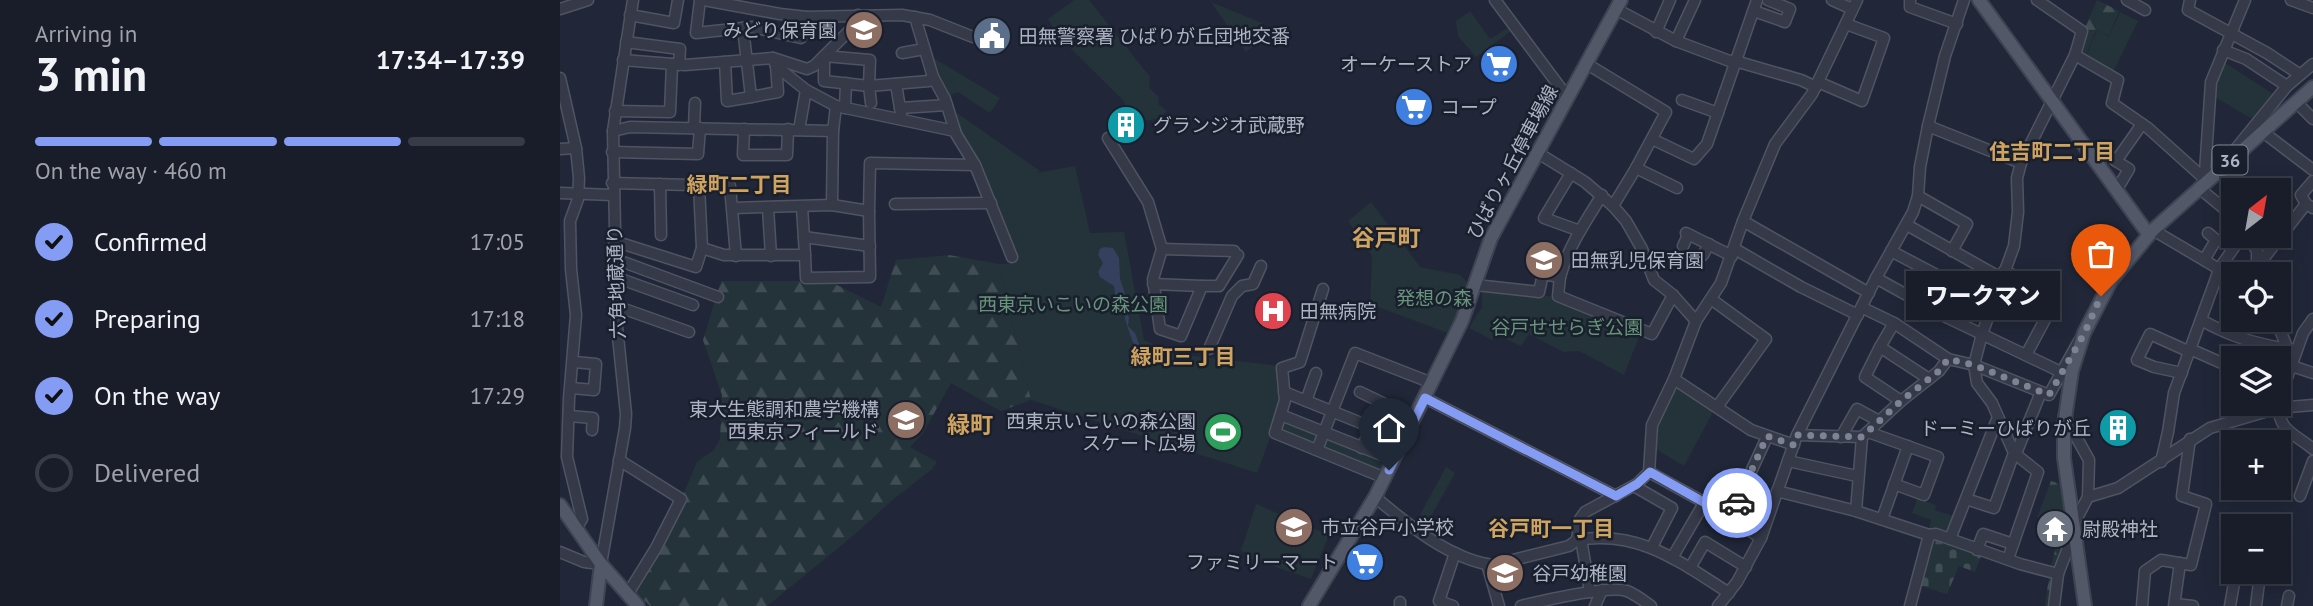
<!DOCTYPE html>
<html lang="en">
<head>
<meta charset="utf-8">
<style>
  body { margin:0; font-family:"PT Sans","Noto Sans JP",sans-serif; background:#262a36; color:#f1f3f6; height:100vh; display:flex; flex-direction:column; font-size:26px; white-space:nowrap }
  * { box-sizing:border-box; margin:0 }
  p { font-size:23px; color:#9fa2a8 }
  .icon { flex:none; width:38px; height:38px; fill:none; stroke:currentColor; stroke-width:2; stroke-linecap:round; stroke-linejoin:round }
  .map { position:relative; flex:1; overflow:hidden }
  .sheet { display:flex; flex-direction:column; background:#191d2a; width:560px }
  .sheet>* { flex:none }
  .needle { width:46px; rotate:31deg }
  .controls { position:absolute; left:1661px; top:178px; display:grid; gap:14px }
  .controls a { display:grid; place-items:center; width:70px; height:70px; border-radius:0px; background:#191d2a; box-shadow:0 4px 18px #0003,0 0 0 2px #373b47; font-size:35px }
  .pin { position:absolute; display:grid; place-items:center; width:60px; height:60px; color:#fff; margin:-72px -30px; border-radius:50% 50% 50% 0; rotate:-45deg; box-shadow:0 0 7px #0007 }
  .pin .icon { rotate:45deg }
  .courier { position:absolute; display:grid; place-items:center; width:70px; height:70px; margin:-35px; border:5px solid #859cf5; border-radius:50%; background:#fff; color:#222; box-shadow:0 2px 9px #0007 }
  .bubble { position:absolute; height:49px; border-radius:0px; background:#191d2a; box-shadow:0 4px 18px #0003,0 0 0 2px #373b47; font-size:23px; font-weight:800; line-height:49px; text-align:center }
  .headline em { font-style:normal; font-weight:800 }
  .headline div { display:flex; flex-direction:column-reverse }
  .headline { display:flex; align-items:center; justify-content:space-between; height:119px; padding:0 35px }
  h1 { font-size:46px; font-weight:800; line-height:52px }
  .bar { display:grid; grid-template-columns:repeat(4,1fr); gap:10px 7px; align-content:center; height:84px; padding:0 35px }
  .bar i { height:9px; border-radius:5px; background:#373b47 }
  .bar .on { background:#859cf5 }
  .bar p { grid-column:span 4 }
  ol { padding:0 35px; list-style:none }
  li { display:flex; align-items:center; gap:21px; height:77px }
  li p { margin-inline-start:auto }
  li .icon { padding:7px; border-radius:50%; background:#859cf5; color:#111; stroke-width:4 }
  li:last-child { color:#9fa2a8 }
  li i { width:38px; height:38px; border:4px solid #373b47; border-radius:50% }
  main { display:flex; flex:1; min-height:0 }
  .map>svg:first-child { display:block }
  .green { fill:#233339 }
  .forest { fill:url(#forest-firs) }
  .cemetery { fill:url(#cemetery-stones) }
  .water { fill:#35405f }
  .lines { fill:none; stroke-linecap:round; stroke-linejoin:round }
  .minor-casing { stroke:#4f5463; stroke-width:13 }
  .major-casing { stroke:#3e4352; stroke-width:16 }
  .minor { stroke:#353948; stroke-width:10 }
  .major { stroke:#535869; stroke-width:12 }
  .done { stroke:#7d8394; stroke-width:7; stroke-dasharray:0 12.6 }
  .route { stroke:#859cf5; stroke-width:9 }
  .labels { text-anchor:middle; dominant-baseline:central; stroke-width:5; stroke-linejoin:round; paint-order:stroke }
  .shield { fill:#1a1f2d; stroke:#828797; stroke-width:2 }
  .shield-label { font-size:18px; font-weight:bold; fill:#afb4c5 }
  .poi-label { font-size:19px; fill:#afb4c5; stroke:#1a1f2d; text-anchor:start }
  .street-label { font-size:19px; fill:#afb4c5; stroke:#1a1f2d }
  .park-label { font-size:19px; fill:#67957a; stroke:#1a1f2d }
  .neighbourhood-label { font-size:21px; font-weight:bold; fill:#d0a45f; stroke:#1a1f2d }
  .quarter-label { font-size:23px; font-weight:bold; fill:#d0a45f; stroke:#1a1f2d }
</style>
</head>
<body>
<main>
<section class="sheet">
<div class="headline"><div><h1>3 min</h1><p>Arriving in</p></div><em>17:34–17:39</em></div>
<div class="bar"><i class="on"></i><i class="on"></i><i class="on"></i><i></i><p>On the way · 460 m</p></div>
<ol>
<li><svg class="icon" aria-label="check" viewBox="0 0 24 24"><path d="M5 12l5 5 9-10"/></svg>Confirmed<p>17:05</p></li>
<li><svg class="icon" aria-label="check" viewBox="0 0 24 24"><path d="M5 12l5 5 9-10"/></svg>Preparing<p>17:18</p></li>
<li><svg class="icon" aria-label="check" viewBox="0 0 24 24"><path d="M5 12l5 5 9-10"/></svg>On the way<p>17:29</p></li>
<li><i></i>Delivered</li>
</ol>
</section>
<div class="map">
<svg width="1753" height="606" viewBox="0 0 1753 606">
  <defs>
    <pattern id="forest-firs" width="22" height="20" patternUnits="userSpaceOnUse" patternTransform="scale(1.75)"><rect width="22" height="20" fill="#233339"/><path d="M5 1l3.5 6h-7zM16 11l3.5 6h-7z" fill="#404e54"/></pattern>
    <pattern id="cemetery-stones" width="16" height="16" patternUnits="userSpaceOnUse" patternTransform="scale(1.75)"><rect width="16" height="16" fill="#233339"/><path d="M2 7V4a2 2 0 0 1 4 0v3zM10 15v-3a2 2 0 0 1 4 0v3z" fill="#404e54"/></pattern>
  </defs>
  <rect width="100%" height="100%" fill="#212738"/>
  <g class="green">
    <path d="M514 0H529L590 77 589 88 599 97 598 104 607 111C591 127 571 122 563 100L499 37 488 19Z"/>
    <polygon points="651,2 702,23 705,29 703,38 686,52"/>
    <polygon points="910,11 930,39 949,27 952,30 916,57 898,36 896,21"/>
    <polygon points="1560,12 1578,21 1552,74 1525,59 1537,30 1549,37"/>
    <polygon points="367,54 440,98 430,113 398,92 384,98"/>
    <polygon points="1662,61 1713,94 1694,120 1650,94"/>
    <polygon points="397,113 480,171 477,173 515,166 530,233 564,232 584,340 616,354 720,366 724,400 697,473 471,400 439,264 455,263 454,257 427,181 403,139 396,116"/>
    <path d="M811 202 860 267 900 275 907 282C904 297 902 324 888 333L810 304 812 256 788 221Z"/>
    <polygon points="922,288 996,297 1081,332 1064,375 1019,351 1003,352 969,334 961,346 935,334 932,340 909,328 922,307"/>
    <polygon points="1115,384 1154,410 1124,466 1096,449 1095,425"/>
    <polygon points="721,415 834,460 823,481 816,480 714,437"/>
    <polygon points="886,467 895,473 863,531 854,526"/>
    <polygon points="1359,494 1365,496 1364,501 1376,505 1375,510 1396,517 1390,534 1368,531 1371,520 1352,513"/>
    <polygon points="696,504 769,535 751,579 689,558 690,554 681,551"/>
  </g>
  <g class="forest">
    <polygon points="1537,0 1559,11 1549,36 1536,30 1525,58 1514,53"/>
    <polygon points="389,255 439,264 471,400 441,411 391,383 363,433 350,447 377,462 372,469 331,501 294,535 207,606 90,606 74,590 116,512 137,462 154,450 160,439 162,395 143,340 161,281 269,281 321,307 336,260"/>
    <polygon points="1491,481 1501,484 1505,536 1498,566 1492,606 1485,606 1490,569 1499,536 1477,518"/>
  </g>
  <polygon class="cemetery" points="1373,537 1422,554 1415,572 1399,566 1387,594 1359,585"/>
  <path class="water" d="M544 247 553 248 559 258 560 279 566 297 563 303 569 318 568 326 575 333 580 347 610 363V366C603 362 596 357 589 354 585 352 581 353 578 350 572 346 564 314 562 307L551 303 555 293 554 286 540 277 538 272 543 263 538 255 540 249Z"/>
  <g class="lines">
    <defs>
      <g id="minor">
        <polyline points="140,0 136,33 192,27 241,38 247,17"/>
        <polyline points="144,0 220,14 247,17 342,15 370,20 413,37"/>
        <polyline points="935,0 1008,98"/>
        <polyline points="1272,0 1292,9"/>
        <polyline points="1350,0 1350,7 1397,24"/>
        <polyline points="1567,0 1585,10"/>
        <polyline points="1630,0 1628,10 1707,53 1739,74"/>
        <polyline points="1731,0 1753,8"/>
        <polyline points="0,9 28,0"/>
        <polyline points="1056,9 1116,41 1175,63"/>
        <polyline points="1194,11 1225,22 1230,9 1208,0"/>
        <polyline points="70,15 114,23 118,0"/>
        <polyline points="183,28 191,97 218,92 216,66"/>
        <polyline points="1096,32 1110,0"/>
        <polyline points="1116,41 1135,0"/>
        <polyline points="66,42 120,49 119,65"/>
        <polyline points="1663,50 1686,59 1727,86"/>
        <polyline points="342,53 364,49"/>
        <polyline points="1515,55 1558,80 1552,103 1588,128 1647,181"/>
        <polyline points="213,58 216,66 246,90 276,106 395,131"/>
        <polyline points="63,60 125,65 213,58 247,69 254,66 297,23 298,15"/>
        <polyline points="1175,61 1241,80 1256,87"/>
        <polyline points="165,62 167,101 191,97"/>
        <polyline points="1027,64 1106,112 1076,168 1053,206"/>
        <polyline points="0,78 16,148 19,178 18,199 10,221 11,269 16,315 9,399 7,457 22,519 16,529"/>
        <polyline points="1258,82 1302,101 1324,38 1286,24"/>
        <polyline points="336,84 341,114"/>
        <polyline points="1122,100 1158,113"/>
        <polyline points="1736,102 1753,119"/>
        <polyline points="311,103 309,86 310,60 264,56 264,81 309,86 369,81 373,77"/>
        <polyline points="285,108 286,83"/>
        <polyline points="340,108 387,105"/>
        <polyline points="55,111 110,112 112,64"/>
        <polyline points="1368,126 1461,163"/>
        <polyline points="134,128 135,103"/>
        <polyline points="184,129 183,155 227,155 228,129"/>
        <polyline points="239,130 246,90"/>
        <polyline points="53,131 70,127 273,131"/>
        <polyline points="1703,132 1753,170"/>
        <polyline points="548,138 588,202 602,249 593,279 600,329 621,336 642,286 659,286 678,255"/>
        <polyline points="1092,139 1134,159 1147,144 1197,0"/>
        <polyline points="0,149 16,148"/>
        <polyline points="52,152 138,154 140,128"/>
        <polyline points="978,153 1025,182 1053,206 1066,221 1082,249 1094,280 1113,295 1136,321"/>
        <polyline points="1533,159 1547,154 1556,161 1582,124"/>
        <polyline points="1665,162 1727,86 1753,64"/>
        <polyline points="415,165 452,257"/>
        <polyline points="1076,168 1117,188"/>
        <polyline points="1011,173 984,218 1020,231"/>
        <polyline points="1646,181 1645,172 1651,82 1685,0"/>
        <polyline points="52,183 170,186 176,256"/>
        <polyline points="100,184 101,235"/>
        <polyline points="1639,188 1673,216"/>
        <polyline points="1556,191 1569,169 1556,161"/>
        <polyline points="0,193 53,195"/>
        <polyline points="1358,196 1407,224 1392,251"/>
        <polyline points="335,204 431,203"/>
        <polyline points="1746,204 1741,195 1753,181"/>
        <polyline points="272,205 273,131 276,106"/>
        <polyline points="173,208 272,205 309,211 310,163 415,165 396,134 385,99 373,77 355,17"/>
        <polyline points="208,208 211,256"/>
        <polyline points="1183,221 1309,293"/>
        <polyline points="1347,225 1441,278"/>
        <polyline points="1593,230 1659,269"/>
        <polyline points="1126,233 1172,256"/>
        <polyline points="1685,236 1697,250 1697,275"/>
        <polyline points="244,237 310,246"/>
        <polyline points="54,241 136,267 142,248 139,186"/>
        <polyline points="1123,246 1128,235"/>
        <polyline points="142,248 164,255 245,255 242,207"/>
        <polyline points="602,249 674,251"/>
        <polyline points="1175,249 1241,287 1298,315"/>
        <polyline points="1331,251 1432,304"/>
        <polyline points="245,255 246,278 310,277 309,211"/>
        <polyline points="1143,255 1149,244"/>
        <polyline points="55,259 158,297"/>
        <polyline points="1644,260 1656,240 1648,233"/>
        <polyline points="1697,267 1746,204 1753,208"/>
        <polyline points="1444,271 1495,294 1495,301 1466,355"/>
        <polyline points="55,277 133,305"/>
        <polyline points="1000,277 998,296 1092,334 1113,295"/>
        <polyline points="1316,278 1388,318 1501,372"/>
        <polyline points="593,284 642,286"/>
        <path d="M916 285 979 292 983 274 1000 277C1008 247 1026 221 1042 195"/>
        <polyline points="763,289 740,362 722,368 725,400 715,433 825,478"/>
        <polyline points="1151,299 1206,339 1157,407"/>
        <polyline points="56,306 129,332"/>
        <polyline points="1303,308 1334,323 1388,359 1414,365 1489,395 1519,341"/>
        <path d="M1641 320C1672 337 1693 343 1727 349"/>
        <polyline points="1716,320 1729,352"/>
        <polyline points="1334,323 1320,347 1369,379"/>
        <polyline points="1320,347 1305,377 1341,401"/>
        <polyline points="649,349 672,296 682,286 693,284 701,266"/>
        <polyline points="1630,349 1673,368"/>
        <polyline points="1732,366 1753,373"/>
        <polyline points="1622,373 1594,367 1577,360 1590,334 1630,352"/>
        <polyline points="1114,379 1191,430 1234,445"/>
        <polyline points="11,388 34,390 36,364 14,362"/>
        <polyline points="724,392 811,427 802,448"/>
        <polyline points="800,392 854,418"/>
        <polyline points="865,398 1056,496"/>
        <polyline points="746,401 756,373"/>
        <polyline points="1718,403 1743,333 1753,319"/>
        <path d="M1718 404C1719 432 1734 433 1753 449"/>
        <polyline points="721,415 834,460"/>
        <polyline points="1504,415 1529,460 1528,497"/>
        <polyline points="9,416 33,418 32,430"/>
        <polyline points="1308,432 1378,457 1364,495 1334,484"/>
        <polyline points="1237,435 1302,437 1341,401 1379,371 1388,359"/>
        <polyline points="1281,437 1297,409 1319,421"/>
        <polyline points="757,450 795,353 872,383"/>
        <polyline points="59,460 121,499 96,548 67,595"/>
        <polyline points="1228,461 1297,476"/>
        <polyline points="1601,462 1608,432 1614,393 1655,281 1659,269 1682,236"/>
        <polyline points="1089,472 1158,510 1201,538"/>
        <polyline points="1074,486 1112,508 1092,547"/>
        <polyline points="1217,491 1296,511 1369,535 1376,534 1460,564 1498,574"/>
        <polyline points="1740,496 1753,461"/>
        <path d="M815 497C847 524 891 560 933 565L1009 546 1017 540"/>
        <polyline points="1406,499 1434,508 1454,453 1432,403 1417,383 1414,365 1422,334 1454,246 1458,212 1457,178 1461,163 1515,55 1522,31 1477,0"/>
        <polyline points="1296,511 1302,437"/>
        <polyline points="1170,517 1207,437"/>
        <polyline points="1322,519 1348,446"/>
        <polyline points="1512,521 1517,518 1528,497 1558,488 1650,428 1718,408 1753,405"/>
        <polyline points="1021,539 1030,592"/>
        <polyline points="1390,539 1438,417"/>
        <polyline points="1017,540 1020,519 1025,512 1077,484 1089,472 1092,425 1114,379 1136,321 1161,283 1183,221 1215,144 1252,94 1297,0"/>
        <path d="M1017 540C1078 529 1120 562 1169 593"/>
        <polyline points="1417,550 1423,534 1453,544"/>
        <polyline points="0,552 24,562 41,564 65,428 66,414 57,327 53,131 73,0"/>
        <polyline points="1112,558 1144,503"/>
        <polyline points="1448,559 1478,472 1454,453 1457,451 1481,392"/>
        <polyline points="927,564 939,606"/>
        <polyline points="1130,568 1145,542 1186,567"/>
        <polyline points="1693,572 1700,574 1696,606"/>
        <polyline points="1615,604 1633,606"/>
        <polyline points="840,606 840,602"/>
        <polyline points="893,606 879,601 895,553"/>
        <path d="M961 606C981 601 1050 585 1067 591 1075 594 1084 601 1091 606"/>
        <polyline points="1035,606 1042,590"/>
        <polyline points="1158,606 1177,582 1201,538 1237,435 1316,278 1353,212 1358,196 1360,167 1368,126 1385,56 1404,0"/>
        <polyline points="1350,606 1369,535"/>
        <polyline points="1494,606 1498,574 1514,532"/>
        <polyline points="1582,606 1585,571 1601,560 1631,565 1646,504 1622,496 1630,439"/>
        <polyline points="1614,606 1620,563"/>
        <polyline points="1670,606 1676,572"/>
        <polyline points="1727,606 1729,596"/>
      </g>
      <g id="major">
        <polyline points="1419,0 1589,235"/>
        <polyline points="0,505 41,564 78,606"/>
        <polyline points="36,606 41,564"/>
        <polyline points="749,606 815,497 902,321 931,238 1061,0"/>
        <polyline points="1525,606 1504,458 1504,425 1512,371 1524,333 1551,281 1593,230 1753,87"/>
      </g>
    </defs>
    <use href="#minor" class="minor-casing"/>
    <use href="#major" class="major-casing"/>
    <use href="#minor" class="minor"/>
    <use href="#major" class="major"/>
  </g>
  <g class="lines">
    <polyline class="done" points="1177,503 1207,436 1234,445 1237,435 1302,437 1341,401 1379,371 1388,359 1414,365 1489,395 1524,334 1541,296"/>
    <polyline class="route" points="829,470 865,398 1056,496 1077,484 1090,472 1170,517 1177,503"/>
  </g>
  <defs>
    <symbol id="school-disc" viewBox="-11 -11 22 22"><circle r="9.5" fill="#8d6e63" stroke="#1a1f2d"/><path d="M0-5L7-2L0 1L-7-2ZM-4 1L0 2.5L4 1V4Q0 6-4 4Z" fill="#fff"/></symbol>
    <symbol id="civic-disc" viewBox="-11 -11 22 22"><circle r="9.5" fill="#5c6f8a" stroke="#1a1f2d"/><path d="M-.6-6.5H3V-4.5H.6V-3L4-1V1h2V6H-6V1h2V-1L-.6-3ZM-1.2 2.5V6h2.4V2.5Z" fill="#fff"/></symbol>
    <symbol id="supermarket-disc" viewBox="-11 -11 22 22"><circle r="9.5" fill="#3f7fe0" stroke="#1a1f2d"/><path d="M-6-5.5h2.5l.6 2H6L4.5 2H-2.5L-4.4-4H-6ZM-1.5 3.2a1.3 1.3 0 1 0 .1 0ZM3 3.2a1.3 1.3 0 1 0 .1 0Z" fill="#fff"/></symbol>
    <symbol id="building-disc" viewBox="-11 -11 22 22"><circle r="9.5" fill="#0f9aa8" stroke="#1a1f2d"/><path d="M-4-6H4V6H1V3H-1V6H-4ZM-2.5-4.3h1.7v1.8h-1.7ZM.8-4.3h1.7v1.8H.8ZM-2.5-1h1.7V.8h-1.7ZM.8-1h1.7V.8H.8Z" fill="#fff"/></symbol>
    <symbol id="hospital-disc" viewBox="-11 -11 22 22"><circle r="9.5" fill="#e0444e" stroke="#1a1f2d"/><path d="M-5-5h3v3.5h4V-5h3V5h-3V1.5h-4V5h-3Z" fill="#fff"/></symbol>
    <symbol id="university-disc" viewBox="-11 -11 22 22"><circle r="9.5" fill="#8d6e63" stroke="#1a1f2d"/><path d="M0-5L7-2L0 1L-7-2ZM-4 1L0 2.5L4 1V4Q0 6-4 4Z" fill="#fff"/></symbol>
    <symbol id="stadium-disc" viewBox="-11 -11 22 22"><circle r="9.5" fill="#2e9e5b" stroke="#1a1f2d"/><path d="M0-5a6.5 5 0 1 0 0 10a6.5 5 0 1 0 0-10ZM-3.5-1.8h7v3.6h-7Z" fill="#fff"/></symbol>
    <symbol id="temple-disc" viewBox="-11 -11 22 22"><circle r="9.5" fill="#6b7280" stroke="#1a1f2d"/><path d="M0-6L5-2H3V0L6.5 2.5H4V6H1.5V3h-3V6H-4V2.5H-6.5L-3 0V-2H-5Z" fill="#fff"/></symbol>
  </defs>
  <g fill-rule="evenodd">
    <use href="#school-disc" x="282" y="8" width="44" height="44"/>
    <use href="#civic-disc" x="410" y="14" width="44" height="44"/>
    <use href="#supermarket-disc" x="917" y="42" width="44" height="44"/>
    <use href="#supermarket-disc" x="832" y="85" width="44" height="44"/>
    <use href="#building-disc" x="544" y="103" width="44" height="44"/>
    <use href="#school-disc" x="962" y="238" width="44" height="44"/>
    <use href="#hospital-disc" x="691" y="289" width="44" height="44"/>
    <use href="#university-disc" x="324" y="398" width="44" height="44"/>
    <use href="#building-disc" x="1536" y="406" width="44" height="44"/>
    <use href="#stadium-disc" x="641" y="410" width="44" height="44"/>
    <use href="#school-disc" x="712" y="505" width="44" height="44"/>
    <use href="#temple-disc" x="1473" y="507" width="44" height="44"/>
    <use href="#supermarket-disc" x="783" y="540" width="44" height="44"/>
    <use href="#school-disc" x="923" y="551" width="44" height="44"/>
  </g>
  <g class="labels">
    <rect class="shield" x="1652.5" y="145.5" width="35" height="29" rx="5"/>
    <g class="shield-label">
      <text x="1670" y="160">36</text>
    </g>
    <g class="poi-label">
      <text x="277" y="30" text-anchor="end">みどり保育園</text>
      <text x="459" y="36">田無警察署 ひばりが丘団地交番</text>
      <text x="912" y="64" text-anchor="end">オーケーストア</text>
      <text x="881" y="107">コープ</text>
      <text x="593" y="125">グランジオ武蔵野</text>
      <text x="1011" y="260">田無乳児保育園</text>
      <text x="740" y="311">田無病院</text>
      <text x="319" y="409" text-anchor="end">東大生態調和農学機構<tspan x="319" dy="22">西東京フィールド</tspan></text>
      <text x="636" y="421" text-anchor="end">西東京いこいの森公園<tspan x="636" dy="22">スケート広場</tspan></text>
      <text x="1531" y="428" text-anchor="end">ドーミーひばりが丘</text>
      <text x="761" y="527">市立谷戸小学校</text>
      <text x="1522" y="529">尉殿神社</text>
      <text x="778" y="562" text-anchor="end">ファミリーマート</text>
      <text x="972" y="573">谷戸幼稚園</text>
    </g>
    <g class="street-label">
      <text transform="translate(952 162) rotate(-62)">ひばりヶ丘停車場線</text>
      <text transform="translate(56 282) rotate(-92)">六角地蔵通り</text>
    </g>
    <g class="park-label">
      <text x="874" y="298">発想の森</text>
      <text x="513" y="304">西東京いこいの森公園</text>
      <text x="1007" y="327">谷戸せせらぎ公園</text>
    </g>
    <g class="neighbourhood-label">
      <text x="1492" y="151">住吉町二丁目</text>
      <text x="179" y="184">緑町二丁目</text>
      <text x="623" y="356">緑町三丁目</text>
      <text x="991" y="528">谷戸町一丁目</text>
    </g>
    <g class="quarter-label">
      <text x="826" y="237">谷戸町</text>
      <text x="410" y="424">緑町</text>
    </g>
  </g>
</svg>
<div class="controls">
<a><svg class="needle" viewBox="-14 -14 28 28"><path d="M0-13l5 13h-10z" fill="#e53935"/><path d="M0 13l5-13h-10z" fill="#9fa2a8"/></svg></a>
<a><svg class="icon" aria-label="locate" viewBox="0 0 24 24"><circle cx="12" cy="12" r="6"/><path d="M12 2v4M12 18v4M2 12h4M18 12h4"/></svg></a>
<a><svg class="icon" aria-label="layers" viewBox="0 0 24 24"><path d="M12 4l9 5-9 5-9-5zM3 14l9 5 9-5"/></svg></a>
<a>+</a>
<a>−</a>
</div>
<div class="pin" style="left:1541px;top:296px;background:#ea580c"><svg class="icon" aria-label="bag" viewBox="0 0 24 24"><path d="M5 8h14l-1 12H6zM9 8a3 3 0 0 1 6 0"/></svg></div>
<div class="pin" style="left:829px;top:470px;background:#1f2937"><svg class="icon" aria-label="home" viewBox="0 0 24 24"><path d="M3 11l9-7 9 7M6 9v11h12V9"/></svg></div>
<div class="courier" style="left:1177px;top:503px"><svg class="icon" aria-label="car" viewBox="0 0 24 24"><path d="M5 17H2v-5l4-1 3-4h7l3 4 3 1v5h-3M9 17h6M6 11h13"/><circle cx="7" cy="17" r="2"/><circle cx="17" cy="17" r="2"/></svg></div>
<div class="bubble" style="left:1346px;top:271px;width:154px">ワークマン</div>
</div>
</main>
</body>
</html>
